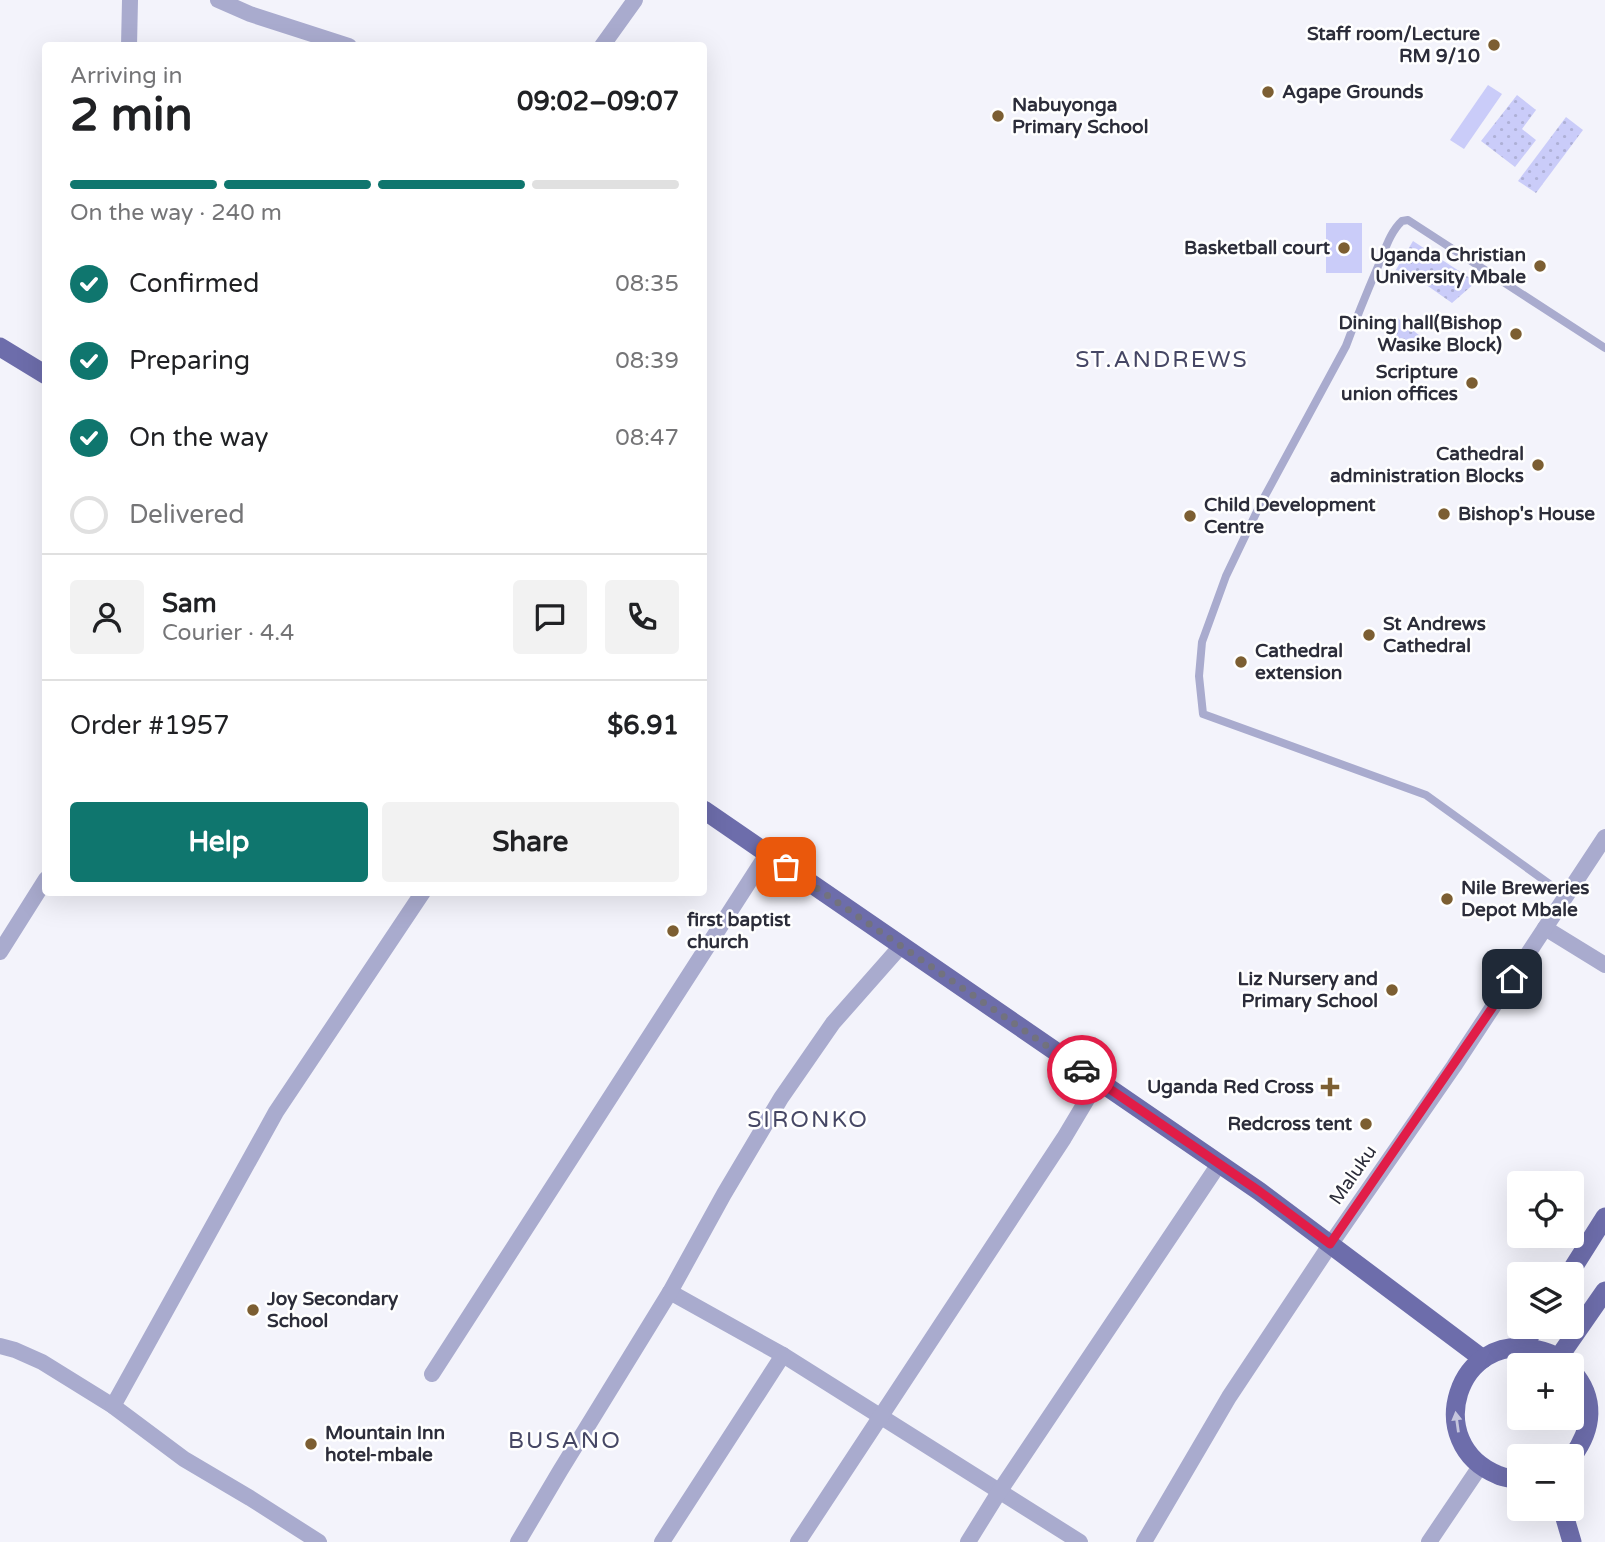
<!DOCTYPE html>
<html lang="en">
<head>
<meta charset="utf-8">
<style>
  body { margin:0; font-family:"Varela Round",sans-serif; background:#f2f2f2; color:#202124; height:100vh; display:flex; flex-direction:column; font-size:26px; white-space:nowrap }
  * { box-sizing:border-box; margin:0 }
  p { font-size:23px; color:#757577 }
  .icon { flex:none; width:38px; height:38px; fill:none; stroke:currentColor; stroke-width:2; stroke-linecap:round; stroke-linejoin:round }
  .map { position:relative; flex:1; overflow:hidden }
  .drawer { position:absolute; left:42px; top:42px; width:665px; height:854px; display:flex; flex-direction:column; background:#fff; border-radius:7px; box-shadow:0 7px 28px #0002 }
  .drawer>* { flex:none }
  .tools { position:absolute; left:1507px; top:1171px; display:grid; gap:14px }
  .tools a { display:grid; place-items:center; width:77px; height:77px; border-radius:7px; background:#fff; box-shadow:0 7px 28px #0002; font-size:35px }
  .pin { position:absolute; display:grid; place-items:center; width:60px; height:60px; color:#fff; margin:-30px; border-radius:14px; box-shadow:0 4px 10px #0006 }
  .courier { position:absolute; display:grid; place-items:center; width:70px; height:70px; margin:-35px; border:5px solid #e11d48; border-radius:50%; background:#fff; color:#222; box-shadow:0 2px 9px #0007 }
  .headline em { font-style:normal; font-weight:700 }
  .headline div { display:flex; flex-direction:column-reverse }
  .headline { display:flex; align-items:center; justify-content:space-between; height:119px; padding:0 28px }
  h1 { font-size:46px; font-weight:700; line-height:52px }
  .bar { display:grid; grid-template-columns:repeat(4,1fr); gap:10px 7px; align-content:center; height:84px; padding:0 28px }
  .bar i { height:9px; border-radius:5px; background:#e0e0e0 }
  .bar .on { background:#0f766e }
  .bar p { grid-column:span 4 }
  .line { display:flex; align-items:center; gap:18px; padding:0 28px; border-top:2px solid #e0e0e0 }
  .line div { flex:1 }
  .round { display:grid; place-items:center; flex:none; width:74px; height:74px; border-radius:7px; background:#f2f2f2 }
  ol { padding:0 28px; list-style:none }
  li { display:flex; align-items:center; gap:21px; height:77px }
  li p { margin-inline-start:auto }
  li .icon { padding:7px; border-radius:50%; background:#0f766e; color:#fff; stroke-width:4 }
  li:last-child { color:#757577 }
  li i { width:38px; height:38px; border:4px solid #e0e0e0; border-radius:50% }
  .cta { display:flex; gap:14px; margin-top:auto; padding:14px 28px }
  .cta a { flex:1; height:80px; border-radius:7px; background:#0f766e; color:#fff; font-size:28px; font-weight:700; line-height:80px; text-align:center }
  .cta a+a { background:#f2f2f2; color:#202124 }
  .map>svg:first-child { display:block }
  .grass { fill:url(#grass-dots) }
  .park { fill:#caccf9 }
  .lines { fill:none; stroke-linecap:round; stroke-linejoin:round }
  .service { stroke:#a9abce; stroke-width:8 }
  .minor { stroke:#a9abce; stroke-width:16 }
  .primary { stroke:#6d6dab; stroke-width:19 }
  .oneway { fill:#c5c5dd }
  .done { stroke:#72727e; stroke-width:7; stroke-dasharray:0 12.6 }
  .route { stroke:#e11d48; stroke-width:9 }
  .poi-dot { fill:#7c5e32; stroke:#fff; stroke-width:2.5 }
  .labels { text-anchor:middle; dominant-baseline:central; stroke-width:5; stroke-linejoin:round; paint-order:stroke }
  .poi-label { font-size:19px; font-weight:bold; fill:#2c2d3a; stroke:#fff; text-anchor:start }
  .street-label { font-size:19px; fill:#2c2d3a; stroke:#fff }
  .quarter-label { font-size:23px; letter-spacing:2px; fill:#464765; stroke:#fff }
</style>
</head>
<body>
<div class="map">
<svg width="1605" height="1542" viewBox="0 0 1605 1542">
  <defs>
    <pattern id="grass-dots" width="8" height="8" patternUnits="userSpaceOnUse" patternTransform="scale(1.75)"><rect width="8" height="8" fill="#caccf9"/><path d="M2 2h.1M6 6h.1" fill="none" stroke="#aeb0d6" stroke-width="1.8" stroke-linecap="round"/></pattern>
  </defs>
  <rect width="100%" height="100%" fill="#f3f3fb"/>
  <g class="grass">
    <polygon points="1517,95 1536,110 1522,129 1536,140 1515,167 1481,141"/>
    <polygon points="1566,117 1583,130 1536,193 1518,181"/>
    <polygon points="1413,241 1476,282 1452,303 1425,284 1394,273"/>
    <polygon points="1395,316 1434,347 1406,352 1378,323"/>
  </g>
  <g class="park">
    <polygon points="1488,85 1502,94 1464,149 1450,140"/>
    <rect x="1326" y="223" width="36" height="50"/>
  </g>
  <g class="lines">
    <path class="service" d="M1566 896 1426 795 1203 714 1199 676 1202 642 1226 576 1260 505 1346 346C1356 319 1367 292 1379 264 1385 250 1390 232 1402 221L1408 220 1605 348"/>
    <g class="minor">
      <polyline points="218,0 250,14 349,46"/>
      <polyline points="129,46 130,0"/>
      <polyline points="602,46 635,0"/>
      <polyline points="1545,928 1605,965"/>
      <polyline points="0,952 46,879"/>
      <polyline points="670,1292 783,1355 1080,1542"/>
      <polyline points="0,1346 15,1350 42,1362 113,1406 184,1459 250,1498 319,1542"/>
      <polyline points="432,1374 767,854"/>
      <polyline points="113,1406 276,1112 423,892"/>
      <polyline points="518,1542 560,1471 670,1292 724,1194 781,1098 833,1023 901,946"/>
      <polyline points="662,1542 783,1355"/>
      <polyline points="798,1542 1064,1138 1098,1081"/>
      <polyline points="968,1542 999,1492 1219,1164"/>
      <polyline points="1144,1542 1229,1397 1330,1245 1454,1066 1605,837"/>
      <polyline points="1429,1542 1481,1465"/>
    </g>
    <g class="primary">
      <polyline points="0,347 46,375"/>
      <polyline points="704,810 1259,1191 1483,1359"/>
      <polyline points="1569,1274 1605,1217"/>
      <polyline points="1523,1346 1536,1326"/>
      <polyline points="1559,1357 1605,1291"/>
      <path d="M1572 1371C1596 1398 1593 1429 1572 1457"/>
      <path d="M1519 1480C1512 1478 1504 1478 1498 1475 1421 1444 1457 1329 1538 1350 1550 1353 1557 1356 1566 1365"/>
      <polyline points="1562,1508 1572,1542"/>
    </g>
  </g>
  <defs><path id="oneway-solid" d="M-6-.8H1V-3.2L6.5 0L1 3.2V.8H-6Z" transform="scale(1.75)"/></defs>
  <use class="oneway" href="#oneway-solid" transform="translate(1457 1422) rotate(-98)"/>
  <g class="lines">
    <polyline class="done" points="786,867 1082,1070"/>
    <polyline class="route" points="1082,1070 1259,1191 1330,1244 1512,979"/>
  </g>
  <g class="poi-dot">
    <circle cx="1494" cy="45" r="7"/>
    <circle cx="1268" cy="92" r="7"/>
    <circle cx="998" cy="116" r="7"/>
    <circle cx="1344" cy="248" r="7"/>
    <circle cx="1540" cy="266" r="7"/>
    <circle cx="1516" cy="334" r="7"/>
    <circle cx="1472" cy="383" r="7"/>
    <circle cx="1538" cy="465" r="7"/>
    <circle cx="1444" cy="514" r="7"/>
    <circle cx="1190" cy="516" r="7"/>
    <circle cx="1369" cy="635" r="7"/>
    <circle cx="1241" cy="662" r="7"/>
    <circle cx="1447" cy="899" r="7"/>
    <circle cx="673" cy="931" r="7"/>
    <circle cx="1392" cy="990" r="7"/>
    <path d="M1326.5 1076.5h7v7h7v7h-7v7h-7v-7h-7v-7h7z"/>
    <circle cx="1366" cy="1124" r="7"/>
    <circle cx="253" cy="1310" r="7"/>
    <circle cx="311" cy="1444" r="7"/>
  </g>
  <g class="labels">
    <g class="poi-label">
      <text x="1480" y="34" text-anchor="end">Staff room/Lecture<tspan x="1480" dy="22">RM 9/10</tspan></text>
      <text x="1282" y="92">Agape Grounds</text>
      <text x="1012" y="105">Nabuyonga<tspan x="1012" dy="22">Primary School</tspan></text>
      <text x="1330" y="248" text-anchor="end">Basketball court</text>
      <text x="1526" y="255" text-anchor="end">Uganda Christian<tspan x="1526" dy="22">University Mbale</tspan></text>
      <text x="1502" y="323" text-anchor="end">Dining hall(Bishop<tspan x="1502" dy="22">Wasike Block)</tspan></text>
      <text x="1458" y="372" text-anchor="end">Scripture<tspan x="1458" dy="22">union offices</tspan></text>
      <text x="1524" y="454" text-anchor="end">Cathedral<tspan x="1524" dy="22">administration Blocks</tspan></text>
      <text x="1204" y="505">Child Development<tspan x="1204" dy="22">Centre</tspan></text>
      <text x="1458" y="514">Bishop's House</text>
      <text x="1383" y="624">St Andrews<tspan x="1383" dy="22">Cathedral</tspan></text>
      <text x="1255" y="651">Cathedral<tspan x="1255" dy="22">extension</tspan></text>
      <text x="1461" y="888">Nile Breweries<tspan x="1461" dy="22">Depot Mbale</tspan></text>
      <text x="687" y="920">first baptist<tspan x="687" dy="22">church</tspan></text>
      <text x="1378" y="979" text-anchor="end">Liz Nursery and<tspan x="1378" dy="22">Primary School</tspan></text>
      <text x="1314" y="1087" text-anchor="end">Uganda Red Cross</text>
      <text x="1352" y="1124" text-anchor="end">Redcross tent</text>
      <text x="267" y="1299">Joy Secondary<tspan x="267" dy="22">School</tspan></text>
      <text x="325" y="1433">Mountain Inn<tspan x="325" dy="22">hotel-mbale</tspan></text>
    </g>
    <g class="street-label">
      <text transform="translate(1353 1175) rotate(-55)">Maluku</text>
    </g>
    <g class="quarter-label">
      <text x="1162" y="360">ST.ANDREWS</text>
      <text x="808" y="1120">SIRONKO</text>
      <text x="565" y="1441">BUSANO</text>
    </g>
  </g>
</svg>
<div class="tools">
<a><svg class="icon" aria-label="locate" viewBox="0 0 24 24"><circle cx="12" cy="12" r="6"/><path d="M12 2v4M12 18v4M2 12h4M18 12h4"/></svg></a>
<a><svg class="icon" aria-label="layers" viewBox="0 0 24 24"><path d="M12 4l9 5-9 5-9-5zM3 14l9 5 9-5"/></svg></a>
<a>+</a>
<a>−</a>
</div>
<div class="pin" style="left:786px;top:867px;background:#ea580c"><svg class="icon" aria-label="bag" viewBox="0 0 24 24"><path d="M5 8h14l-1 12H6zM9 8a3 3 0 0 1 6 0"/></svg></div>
<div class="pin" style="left:1512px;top:979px;background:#1f2937"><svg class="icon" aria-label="home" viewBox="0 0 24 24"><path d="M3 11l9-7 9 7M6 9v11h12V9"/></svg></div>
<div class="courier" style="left:1082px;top:1070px"><svg class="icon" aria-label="car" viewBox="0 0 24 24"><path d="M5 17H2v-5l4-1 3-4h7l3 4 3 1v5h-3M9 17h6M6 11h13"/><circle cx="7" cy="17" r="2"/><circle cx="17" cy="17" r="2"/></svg></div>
<section class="drawer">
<div class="headline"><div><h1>2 min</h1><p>Arriving in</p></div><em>09:02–09:07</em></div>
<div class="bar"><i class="on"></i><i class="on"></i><i class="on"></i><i></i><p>On the way · 240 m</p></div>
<ol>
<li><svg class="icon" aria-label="check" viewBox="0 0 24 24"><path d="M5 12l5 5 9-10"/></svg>Confirmed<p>08:35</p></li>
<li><svg class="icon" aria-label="check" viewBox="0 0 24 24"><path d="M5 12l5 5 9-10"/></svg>Preparing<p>08:39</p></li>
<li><svg class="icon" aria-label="check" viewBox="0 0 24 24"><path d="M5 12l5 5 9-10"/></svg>On the way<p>08:47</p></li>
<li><i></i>Delivered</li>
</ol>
<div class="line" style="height:126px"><a class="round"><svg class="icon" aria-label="person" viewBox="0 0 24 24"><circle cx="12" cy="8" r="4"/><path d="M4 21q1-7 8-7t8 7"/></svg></a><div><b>Sam</b><p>Courier · 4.4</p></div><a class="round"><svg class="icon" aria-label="chat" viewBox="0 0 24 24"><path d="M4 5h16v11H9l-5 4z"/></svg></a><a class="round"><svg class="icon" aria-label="phone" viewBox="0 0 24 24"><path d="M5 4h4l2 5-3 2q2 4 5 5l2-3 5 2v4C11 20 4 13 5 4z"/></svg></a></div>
<div class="line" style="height:91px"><div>Order #1957</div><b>$6.91</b></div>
<div class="cta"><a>Help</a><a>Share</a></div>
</section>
</div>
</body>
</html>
